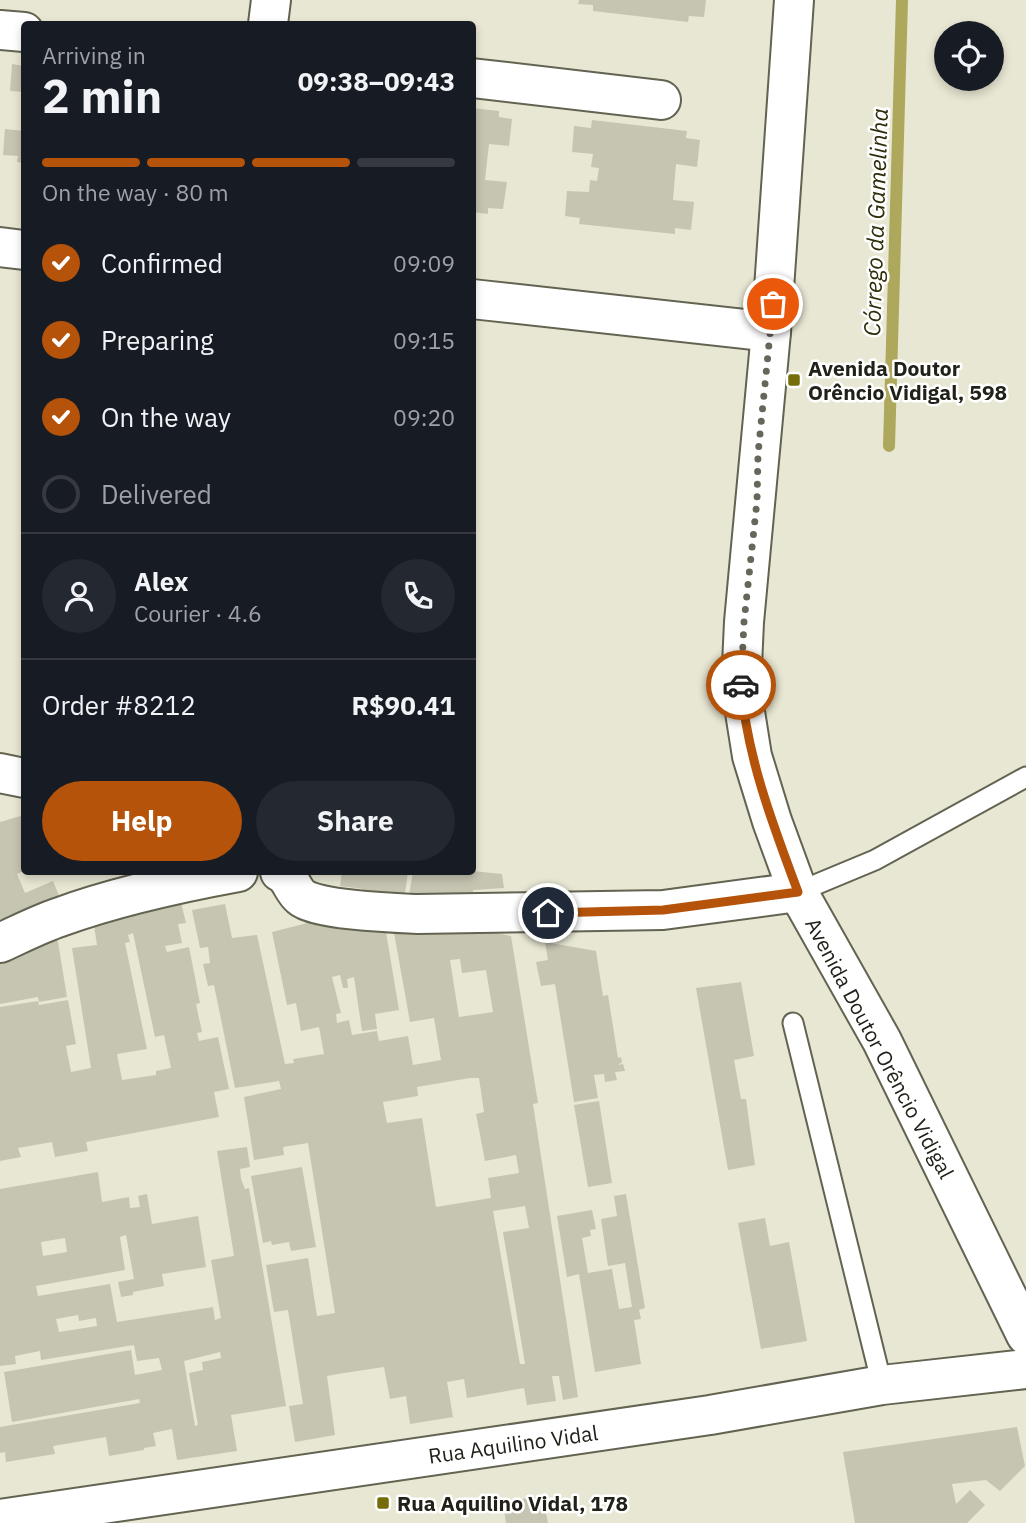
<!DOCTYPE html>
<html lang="en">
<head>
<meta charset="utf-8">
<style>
  body { margin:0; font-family:"IBM Plex Sans",sans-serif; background:#242831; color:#f1f3f6; height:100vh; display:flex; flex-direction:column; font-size:26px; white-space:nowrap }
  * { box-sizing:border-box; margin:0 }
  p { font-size:23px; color:#9ea1a6 }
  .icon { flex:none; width:38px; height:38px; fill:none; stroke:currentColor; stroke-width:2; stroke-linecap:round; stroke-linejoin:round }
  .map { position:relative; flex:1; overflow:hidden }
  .panel { position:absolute; left:21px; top:21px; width:455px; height:854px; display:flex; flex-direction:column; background:#171b24; border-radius:7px; box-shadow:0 4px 10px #0003 }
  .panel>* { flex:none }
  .tools { position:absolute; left:934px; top:21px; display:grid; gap:14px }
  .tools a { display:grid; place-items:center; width:70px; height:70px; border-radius:50%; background:#171b24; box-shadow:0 4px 10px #0003; font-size:35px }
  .pin { position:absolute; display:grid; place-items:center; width:60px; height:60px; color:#fff; margin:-30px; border:4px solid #fff; border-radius:50%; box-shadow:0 2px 7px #0007 }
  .courier { position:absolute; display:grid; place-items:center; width:70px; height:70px; margin:-35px; border:5px solid #b45309; border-radius:50%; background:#fff; color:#222; box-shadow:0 2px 9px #0007 }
  .summary em { font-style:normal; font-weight:700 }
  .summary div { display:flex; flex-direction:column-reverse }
  .summary { display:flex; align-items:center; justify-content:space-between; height:119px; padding:0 21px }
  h1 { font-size:46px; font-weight:700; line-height:52px }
  .bar { display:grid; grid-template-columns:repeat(4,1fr); gap:10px 7px; align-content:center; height:84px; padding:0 21px }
  .bar i { height:9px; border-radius:5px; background:#363941 }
  .bar .current { background:#b45309 }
  .bar p { grid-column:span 4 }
  .line { display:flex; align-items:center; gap:18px; padding:0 21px; border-top:2px solid #363941 }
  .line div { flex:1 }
  .round { display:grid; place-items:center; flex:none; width:74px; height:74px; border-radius:37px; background:#242831 }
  ol { padding:0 21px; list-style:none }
  li { display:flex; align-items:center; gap:21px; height:77px }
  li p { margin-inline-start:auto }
  li .icon { padding:7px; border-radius:50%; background:#b45309; color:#fff; stroke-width:4 }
  li:last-child { color:#9ea1a6 }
  li i { width:38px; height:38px; border:4px solid #363941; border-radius:50% }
  .primary-button { display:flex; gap:14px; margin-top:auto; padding:14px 21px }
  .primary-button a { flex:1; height:80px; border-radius:42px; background:#b45309; color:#fff; font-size:28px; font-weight:700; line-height:80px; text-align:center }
  .primary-button a+a { background:#242831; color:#f1f3f6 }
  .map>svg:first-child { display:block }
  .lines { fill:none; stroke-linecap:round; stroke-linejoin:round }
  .stream { stroke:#ada85b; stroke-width:12 }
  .building { fill:#c6c5b2; fill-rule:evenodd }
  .lane-casing { stroke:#636351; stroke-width:23 }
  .street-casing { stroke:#636351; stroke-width:42 }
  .secondary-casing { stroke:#636351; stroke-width:42 }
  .lane { stroke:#fff; stroke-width:19 }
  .street { stroke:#fff; stroke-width:38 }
  .secondary { stroke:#fff; stroke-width:38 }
  .done { stroke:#67665b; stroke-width:7; stroke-dasharray:0 12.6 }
  .route { stroke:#b45309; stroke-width:9 }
  .poi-dot { fill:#746d0a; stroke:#fff; stroke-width:2.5 }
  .labels { text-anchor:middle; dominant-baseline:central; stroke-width:5; stroke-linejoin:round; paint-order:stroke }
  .poi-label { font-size:21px; font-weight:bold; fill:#21211a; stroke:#fff; text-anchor:start }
  .street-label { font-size:21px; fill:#21211a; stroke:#fff }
  .water-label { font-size:23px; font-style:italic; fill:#2f2c09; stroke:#fff }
</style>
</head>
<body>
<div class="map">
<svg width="1026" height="1523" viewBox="0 0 1026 1523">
  <rect width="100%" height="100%" fill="#e8e7d3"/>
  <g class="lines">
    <polyline class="stream" points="889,446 902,0"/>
  </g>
  <g class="building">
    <polygon points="579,0 706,0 704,17 689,16 688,22 593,11 593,5 578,4"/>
    <polygon points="12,64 24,66 24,92 10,91"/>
    <polygon points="472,108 499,111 499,117 512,119 509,146 489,144 485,180 507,182 503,209 488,208 488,214 472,212"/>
    <polygon points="592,120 687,131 686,138 700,140 697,167 676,164 673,200 694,202 691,230 675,228 675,234 579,224 580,218 565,216 567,191 589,192 590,180 597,181 599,168 591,167 593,154 572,152 574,126 591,128"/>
    <polygon points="5,129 24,131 24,163 17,162 18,156 3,155"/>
    <polygon points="24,815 24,871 17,874 25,893 53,881 62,903 0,928 0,822"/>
    <polygon points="472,871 502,874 504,888 473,890 476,904 407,906 413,872"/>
    <polygon points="342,872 408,872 405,893 401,893 401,901 363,894 363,889 340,886"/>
    <path d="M179 894 186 923 178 924 182 943 165 946 167 952 189 947 200 1003 196 1004 202 1032 197 1033 199 1041 218 1037 229 1089 214 1092 219 1117 86 1142 88 1151 55 1157 52 1142 18 1148 21 1157 0 1161V1007L38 1001 39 1005 68 1000 76 1044 66 1046 71 1072 91 1068 72 948 97 945 93 919ZM133 933 155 1037 164 1035 171 1068 156 1071V1075L122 1080 117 1054 147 1049 125 943 130 942 128 935Z"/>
    <path d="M225 904 232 938 257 935 285 1064 294 1063 293 1059 324 1054 319 1027 301 1031 296 1003 287 1005 272 932 327 918 385 926 399 1010 375 1014 377 1029 362 1031 354 977 347 979 348 988H343L340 975 332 977 341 1013 336 1014 337 1023 349 1020 352 1035 377 1031 379 1041 408 1036 413 1065 441 1060 434 1018 410 1022 393 927 480 930 511 936 538 1103 533 1104 578 1397 563 1400 559 1376H552L556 1401 527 1405 524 1388 467 1398 464 1379 447 1382 453 1417 410 1424 406 1396 390 1399 384 1367 344 1373 327 1376 335 1435 295 1442 289 1406 303 1404 288 1310 274 1312 266 1265 308 1258 317 1316 335 1313 308 1143 283 1147 284 1155 254 1160 244 1097 281 1089 279 1081 235 1088 214 985 208 986 203 964 210 963 208 947 200 948 192 910ZM460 959 462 973 486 970 493 1012 459 1017 450 960ZM470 1078H479L484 1112 476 1114 485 1161 516 1155 519 1173 488 1178 491 1198 436 1207 422 1118 387 1123 383 1102 418 1096 417 1087ZM525 1206 529 1228 503 1232 525 1364H520L493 1211Z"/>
    <polygon points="56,930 67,997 39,1002 38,997 0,1004 0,956"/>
    <polygon points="545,942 596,951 603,996 608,995 618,1058 621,1057 622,1062 618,1065 623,1064 625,1071 615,1072 617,1080 605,1082 604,1074 594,1075 598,1098 574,1102 555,984 541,986 536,962 548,960"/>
    <polygon points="741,982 754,1056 734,1060 741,1099 746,1099 755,1165 728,1170 696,988"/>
    <polygon points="599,1101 612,1183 588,1187 574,1105"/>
    <path d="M247 1147 250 1167 240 1169 241 1179 245 1189 249 1188 286 1406 231 1415 237 1451 177 1460 172 1429 153 1433 156 1446 144 1448V1450L109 1456 106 1437 53 1446 55 1454 6 1462 5 1452 0 1453V1427L140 1403 139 1399 12 1422 4 1372 131 1350 135 1375 162 1370 159 1358 137 1361 134 1345 41 1360 40 1351 15 1356 16 1364 0 1366V1189L98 1172 102 1202 129 1197 130 1208 140 1207 138 1196 147 1194 152 1224 198 1216 206 1267 162 1274 164 1286 133 1292V1295L121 1297 118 1282 134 1279 126 1235 120 1237 125 1270 36 1286 38 1296 110 1284 117 1322 213 1307 215 1320 221 1318 211 1260 234 1256 217 1151ZM65 1238 67 1252 43 1256 41 1242ZM78 1315 79 1321 96 1318 97 1326 59 1332 56 1319ZM220 1352 221 1358 202 1362 203 1370 189 1373 198 1425 195 1426 184 1361Z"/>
    <polygon points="302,1167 316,1247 291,1251 289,1242 272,1245 271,1241 263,1243 251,1176"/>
    <polygon points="626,1194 645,1308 639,1310 641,1319 634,1320 641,1364 595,1372 579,1274 567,1277 557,1216 592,1210 596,1229 590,1230 591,1236 582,1238 588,1273 612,1269 619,1309 632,1307 625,1263 608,1266 601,1219 617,1216 614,1196"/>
    <polygon points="765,1218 770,1246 789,1242 807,1341 761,1349 738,1223"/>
    <polygon points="1017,1427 1025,1466 1000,1491 986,1480 952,1484 956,1504 970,1490 985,1505 967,1523 855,1523 843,1452"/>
    <polygon points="543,1496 548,1523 506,1523 503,1502"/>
  </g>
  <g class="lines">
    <defs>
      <g id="lane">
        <polyline points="798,892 875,860 1026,777"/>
        <polyline points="793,1023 882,1385"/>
      </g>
      <g id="street">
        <polyline points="268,24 271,0"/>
        <polyline points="0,30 24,32"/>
        <polyline points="472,78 661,100"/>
        <polyline points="0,247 24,250"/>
        <polyline points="472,299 771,332"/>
        <polyline points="0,773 24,778"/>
        <path d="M280 872C291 877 292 890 301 897 315 910 395 913 417 914L663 910 798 892"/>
        <path d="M0 943C20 934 39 924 60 917 117 896 178 883 238 872"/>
        <polyline points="0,1519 710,1415 882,1385 1026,1369"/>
      </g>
      <polyline id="secondary" points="794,0 771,332 744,622 741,687 752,756 772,821 798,892 882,1041 1026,1335"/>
    </defs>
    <use href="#lane" class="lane-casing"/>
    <use href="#street" class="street-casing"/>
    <use href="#secondary" class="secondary-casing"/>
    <use href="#lane" class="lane"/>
    <use href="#street" class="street"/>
    <use href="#secondary" class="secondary"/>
  </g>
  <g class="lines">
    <polyline class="done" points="741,685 744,622 757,501 758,454 773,304"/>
    <path class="route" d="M548 913 663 910 798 892C773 825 747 758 741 685"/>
  </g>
  <g class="poi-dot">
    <rect x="787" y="373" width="14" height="14" rx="3.5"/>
    <rect x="376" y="1496" width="14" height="14" rx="3.5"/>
  </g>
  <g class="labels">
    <g class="poi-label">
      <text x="808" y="368">Avenida Doutor<tspan x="808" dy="24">Orêncio Vidigal, 598</tspan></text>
      <text x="397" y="1503">Rua Aquilino Vidal, 178</text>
    </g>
    <g class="street-label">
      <text transform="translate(880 1048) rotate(62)">Avenida Doutor Orêncio Vidigal</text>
      <text transform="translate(513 1444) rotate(-8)">Rua Aquilino Vidal</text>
    </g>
    <g class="water-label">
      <text transform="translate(875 222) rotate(-88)">Córrego da Gamelinha</text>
    </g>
  </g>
</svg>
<div class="tools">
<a><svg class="icon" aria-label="locate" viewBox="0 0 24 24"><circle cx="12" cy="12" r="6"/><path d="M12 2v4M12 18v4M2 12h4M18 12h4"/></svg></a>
</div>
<div class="pin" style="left:773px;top:304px;background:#ea580c"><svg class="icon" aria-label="bag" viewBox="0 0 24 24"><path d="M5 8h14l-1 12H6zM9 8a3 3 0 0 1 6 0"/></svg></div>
<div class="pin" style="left:548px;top:913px;background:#1f2937"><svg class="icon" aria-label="home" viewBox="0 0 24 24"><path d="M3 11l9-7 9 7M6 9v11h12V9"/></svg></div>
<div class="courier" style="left:741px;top:685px"><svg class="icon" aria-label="car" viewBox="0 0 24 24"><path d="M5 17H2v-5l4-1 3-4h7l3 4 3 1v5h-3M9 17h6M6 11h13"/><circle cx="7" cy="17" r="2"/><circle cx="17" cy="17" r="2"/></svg></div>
<section class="panel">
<div class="summary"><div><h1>2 min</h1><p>Arriving in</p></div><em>09:38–09:43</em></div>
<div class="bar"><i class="current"></i><i class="current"></i><i class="current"></i><i></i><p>On the way · 80 m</p></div>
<ol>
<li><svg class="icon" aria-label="check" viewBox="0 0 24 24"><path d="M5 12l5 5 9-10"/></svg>Confirmed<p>09:09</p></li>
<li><svg class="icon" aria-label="check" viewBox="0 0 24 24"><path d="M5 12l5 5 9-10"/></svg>Preparing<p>09:15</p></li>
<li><svg class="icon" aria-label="check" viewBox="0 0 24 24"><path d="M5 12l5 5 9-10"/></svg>On the way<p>09:20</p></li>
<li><i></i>Delivered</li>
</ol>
<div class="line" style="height:126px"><a class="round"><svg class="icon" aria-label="person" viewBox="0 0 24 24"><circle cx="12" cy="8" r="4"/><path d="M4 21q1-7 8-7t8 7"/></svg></a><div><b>Alex</b><p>Courier · 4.6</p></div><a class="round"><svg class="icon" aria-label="phone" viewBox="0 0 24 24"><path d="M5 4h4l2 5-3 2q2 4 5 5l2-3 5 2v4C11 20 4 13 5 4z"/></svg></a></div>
<div class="line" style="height:91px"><div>Order #8212</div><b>R$90.41</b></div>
<div class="primary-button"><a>Help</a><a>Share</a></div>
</section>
</div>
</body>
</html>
